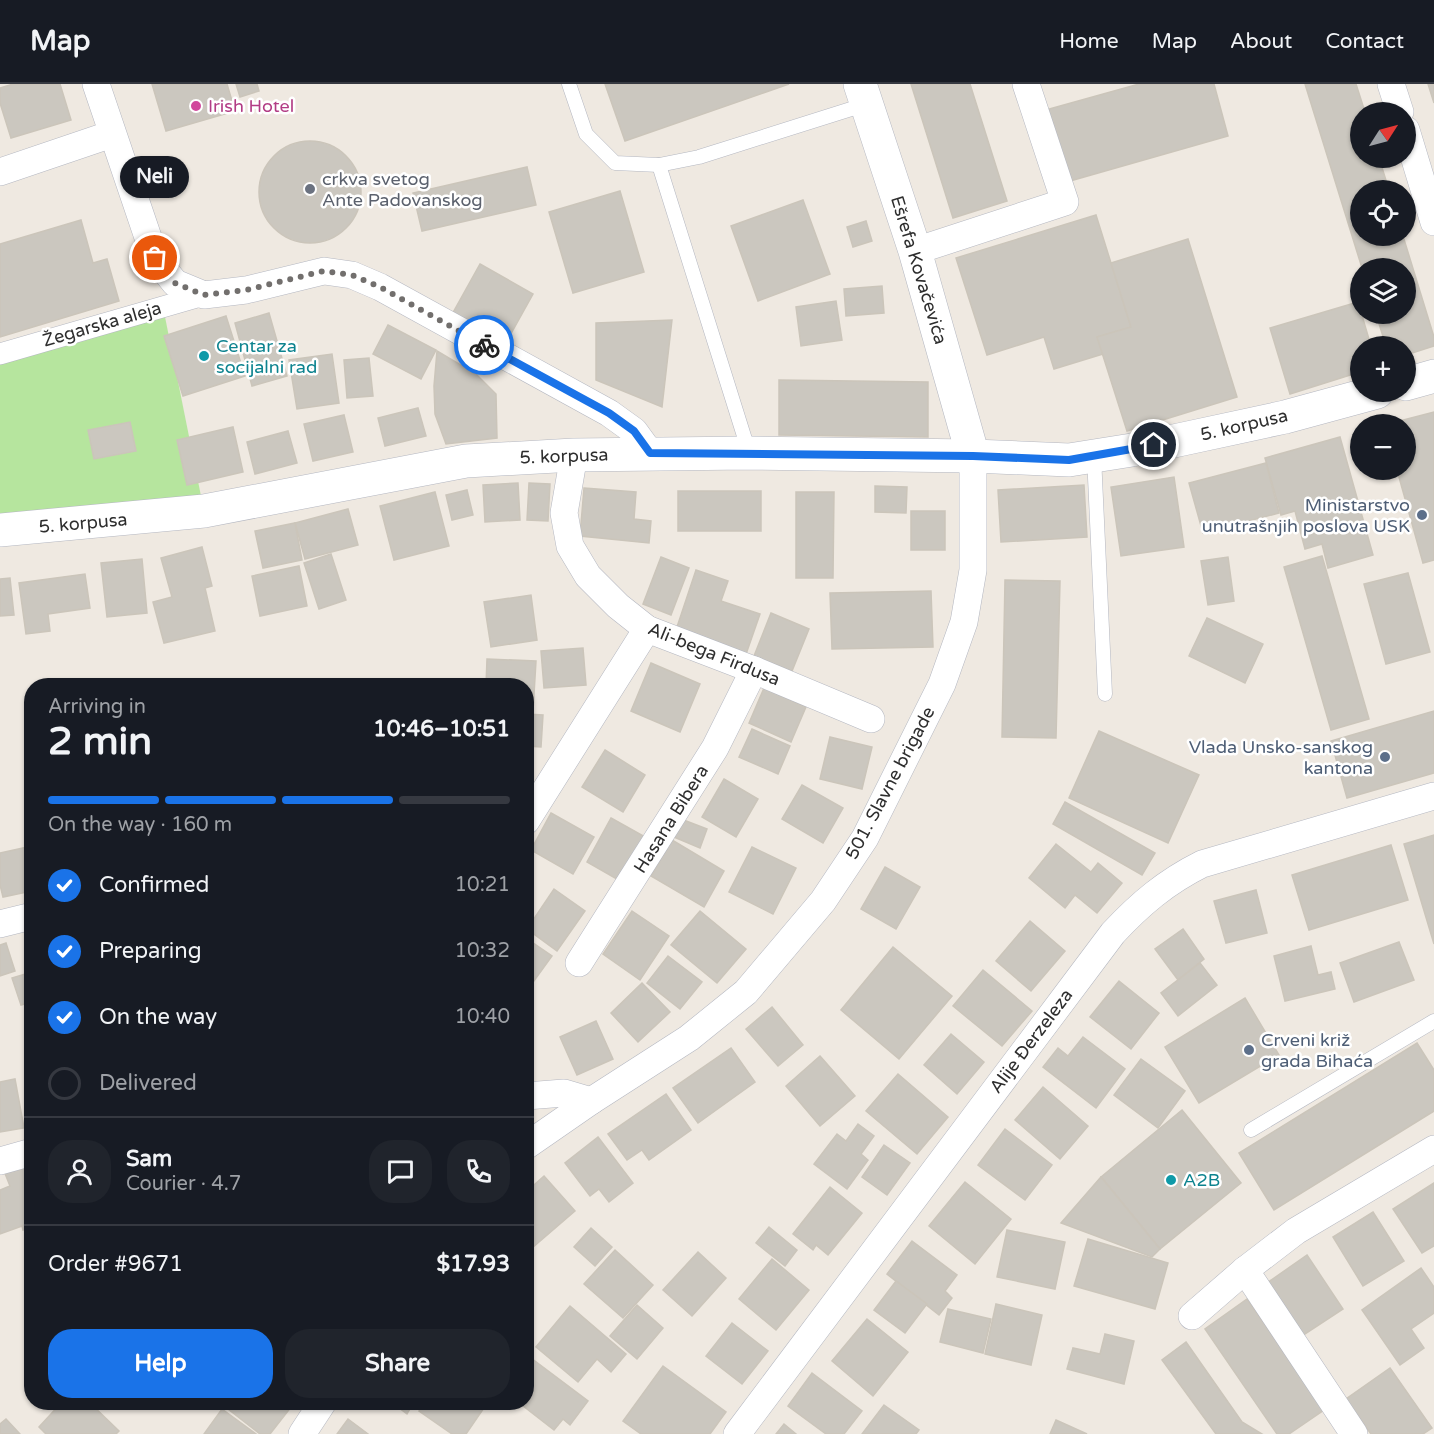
<!DOCTYPE html>
<html lang="en">
<head>
<meta charset="utf-8">
<style>
  body { margin:0; font-family:"Varela Round",sans-serif; background:#20242c; color:#f1f3f6; height:100vh; display:flex; flex-direction:column; font-size:22px; white-space:nowrap }
  * { box-sizing:border-box; margin:0 }
  p { font-size:20px; color:#9ea1a6 }
  .icon { flex:none; width:33px; height:33px; fill:none; stroke:currentColor; stroke-width:2; stroke-linecap:round; stroke-linejoin:round }
  .map { position:relative; flex:1; overflow:hidden }
  .panel { position:absolute; left:24px; top:594px; width:510px; height:732px; display:flex; flex-direction:column; background:#171b24; border-radius:24px; box-shadow:0 2px 4px #0004 }
  .panel>* { flex:none }
  .needle { width:39px; rotate:54deg }
  .buttons { position:absolute; left:1350px; top:18px; display:grid; gap:12px }
  .buttons a { display:grid; place-items:center; width:66px; height:66px; border-radius:50%; background:#171b24; box-shadow:0 2px 4px #0004; font-size:30px }
  .pin { position:absolute; display:grid; place-items:center; width:51px; height:51px; color:#fff; margin:-26px; border:3px solid #fff; border-radius:50%; box-shadow:0 2px 6px #0007 }
  .courier { position:absolute; display:grid; place-items:center; width:60px; height:60px; margin:-30px; border:4px solid #1a73e8; border-radius:50%; background:#fff; color:#222; box-shadow:0 2px 8px #0007 }
  .bubble { position:absolute; height:42px; border-radius:21px; background:#171b24; box-shadow:0 2px 4px #0004; font-size:20px; font-weight:700; line-height:42px; text-align:center }
  .overview em { font-style:normal; font-weight:700 }
  .overview div { display:flex; flex-direction:column-reverse }
  .overview { display:flex; align-items:center; justify-content:space-between; height:102px; padding:0 24px }
  h1 { font-size:39px; font-weight:700; line-height:45px }
  .bar { display:grid; grid-template-columns:repeat(4,1fr); gap:9px 6px; align-content:center; height:72px; padding:0 24px }
  .bar i { height:8px; border-radius:4px; background:#363941 }
  .bar .selected { background:#1a73e8 }
  .bar p { grid-column:span 4 }
  .line { display:flex; align-items:center; gap:15px; padding:0 24px; border-top:2px solid #363941 }
  .line div { flex:1 }
  .round { display:grid; place-items:center; flex:none; width:63px; height:63px; border-radius:24px; background:#20242c }
  ol { padding:0 24px; list-style:none }
  li { display:flex; align-items:center; gap:18px; height:66px }
  li p { margin-inline-start:auto }
  li .icon { padding:6px; border-radius:50%; background:#1a73e8; color:#fff; stroke-width:4 }
  li:last-child { color:#9ea1a6 }
  li i { width:33px; height:33px; border:3px solid #363941; border-radius:50% }
  .primary-button { display:flex; gap:12px; margin-top:auto; padding:12px 24px }
  .primary-button a { flex:1; height:69px; border-radius:24px; background:#1a73e8; color:#fff; font-size:24px; font-weight:700; line-height:69px; text-align:center }
  .primary-button a+a { background:#20242c; color:#f1f3f6 }
  header { display:flex; align-items:center; gap:36px; box-sizing:border-box; height:84px; padding:0 30px; background:#171b24; border-bottom:2px solid #363941 }
  header strong { font-size:28px }
  nav { display:flex; gap:33px; margin-inline-start:auto; font-size:21px }
  .map>svg:first-child { display:block }
  .green { fill:#b6e59e }
  .building { fill:#cbc7bf; stroke:#cbc5ba; stroke-width:1.5 }
  .lines { fill:none; stroke-linecap:round; stroke-linejoin:round }
  .service-casing { stroke:#b4b7c1; stroke-width:15 }
  .pedestrian-casing { stroke:#b4b7c1; stroke-width:22 }
  .minor-casing { stroke:#b4b7c1; stroke-width:28 }
  .tertiary-casing { stroke:#b4b7c1; stroke-width:34 }
  .service { stroke:#fff; stroke-width:14 }
  .pedestrian { stroke:#fff; stroke-width:21 }
  .minor { stroke:#fff; stroke-width:27 }
  .tertiary { stroke:#fff; stroke-width:33 }
  .done { stroke:#726f6d; stroke-width:6; stroke-dasharray:0 10.8 }
  .route { stroke:#1a73e8; stroke-width:8 }
  .hotel-dot { fill:#d1479c; stroke:#fff; stroke-width:2 }
  .worship-dot { fill:#6b7280; stroke:#fff; stroke-width:2 }
  .culture-dot { fill:#0f9aa8; stroke:#fff; stroke-width:2 }
  .service-dot { fill:#5c6f8a; stroke:#fff; stroke-width:2 }
  .labels { text-anchor:middle; dominant-baseline:central; stroke-width:5; stroke-linejoin:round; paint-order:stroke }
  .hotel-label { font-size:18px; fill:#b23c85; stroke:#fff; text-anchor:start }
  .worship-label { font-size:18px; fill:#5b616d; stroke:#fff; text-anchor:start }
  .street-label { font-size:18px; fill:#2e2e2e; stroke:#fff }
  .culture-label { font-size:18px; fill:#0d838f; stroke:#fff; text-anchor:start }
  .service-label { font-size:18px; fill:#4e5e75; stroke:#fff; text-anchor:end }
</style>
</head>
<body>
<header>
<strong>Map</strong>
<nav><a>Home</a><a>Map</a><a>About</a><a>Contact</a></nav>
</header>
<div class="map">
<svg width="1434" height="1350" viewBox="0 0 1434 1350">
  <rect width="100%" height="100%" fill="#efe9e1"/>
  <polygon class="green" points="162,218 204,427 0,446 0,269"/>
  <g class="building">
    <polygon points="13,0 60,0 71,36 11,54 0,19 0,4"/>
    <polygon points="152,0 227,0 235,27 166,47"/>
    <polygon points="236,0 257,0 259,7 240,13"/>
    <polygon points="605,0 789,0 625,57"/>
    <polygon points="911,0 970,0 1007,117 953,134"/>
    <polygon points="1139,0 1214,0 1228,52 1063,99 1042,27"/>
    <polygon points="1305,0 1356,0 1365,28 1360,28 1360,74 1379,74 1389,106 1360,106 1360,152 1403,152 1434,253 1434,262 1406,271 1406,262 1386,262 1376,230 1406,230 1406,184 1362,184"/>
    <polygon points="1428,0 1434,0 1434,19"/>
    <circle cx="310" cy="108" r="51"/>
    <polygon points="527,83 536,121 422,147 413,109"/>
    <polygon points="620,107 644,188 573,209 549,128"/>
    <polygon points="803,116 830,190 758,217 731,142"/>
    <polygon points="1096,131 1131,243 1097,253 1103,270 1054,285 1044,253 987,271 956,174"/>
    <polygon points="81,136 93,179 107,175 119,217 0,253 0,160"/>
    <polygon points="866,137 872,157 853,163 847,143"/>
    <polygon points="1188,155 1237,313 1127,347 1097,253 1131,243 1111,179"/>
    <polygon points="480,180 533,210 503,264 450,234"/>
    <polygon points="882,202 884,229 846,232 844,205"/>
    <polygon points="836,217 842,256 801,262 796,223"/>
    <polygon points="1358,218 1371,262 1360,262 1360,288 1290,310 1270,244"/>
    <polygon points="269,229 287,292 252,302 235,239"/>
    <polygon points="226,232 245,292 183,312 164,252"/>
    <polygon points="672,236 662,323 596,296 596,239"/>
    <polygon points="388,241 436,266 421,295 373,270"/>
    <polygon points="437,267 476,290 496,310 497,354 446,360 435,330 434,302"/>
    <polygon points="332,270 339,319 297,325 289,276"/>
    <polygon points="369,274 373,312 347,314 344,276"/>
    <polygon points="779,296 928,298 928,353 779,351"/>
    <polygon points="418,324 426,352 385,362 378,334"/>
    <polygon points="1434,328 1434,476 1423,479 1397,386 1406,386 1406,340 1388,340"/>
    <polygon points="344,331 353,368 313,377 304,340"/>
    <polygon points="130,338 136,367 94,375 88,346"/>
    <polygon points="233,343 243,388 187,401 177,356"/>
    <polygon points="288,347 297,379 255,390 247,358"/>
    <polygon points="1340,353 1373,471 1328,484 1322,460 1305,465 1295,427 1281,431 1265,374"/>
    <polygon points="1266,379 1279,429 1203,449 1189,399"/>
    <polygon points="1174,393 1184,463 1121,472 1111,403"/>
    <polygon points="518,399 520,436 485,438 483,401"/>
    <polygon points="529,399 550,400 548,437 527,436"/>
    <polygon points="1084,401 1087,453 1001,458 998,406"/>
    <polygon points="875,402 907,403 906,429 875,428"/>
    <polygon points="584,404 636,408 634,435 651,437 649,459 580,452"/>
    <polygon points="467,406 473,431 452,436 446,411"/>
    <rect x="678" y="407" width="83" height="40"/>
    <polygon points="435,408 449,462 394,476 380,422"/>
    <polygon points="796,408 834,408 833,494 796,494"/>
    <polygon points="348,425 358,461 305,475 295,439"/>
    <rect x="911" y="427" width="34" height="39"/>
    <polygon points="295,439 302,476 263,484 255,447"/>
    <polygon points="202,463 212,502 205,504 215,547 164,559 153,518 172,513 161,474"/>
    <polygon points="331,470 346,516 319,525 304,479"/>
    <polygon points="1322,472 1369,635 1331,646 1284,483"/>
    <polygon points="661,473 689,484 671,531 643,520"/>
    <polygon points="1228,473 1234,517 1208,521 1201,477"/>
    <polygon points="142,475 147,529 107,533 101,479"/>
    <polygon points="299,482 307,522 260,532 252,492"/>
    <polygon points="696,486 728,497 721,517 760,530 745,573 675,549"/>
    <polygon points="1408,489 1430,568 1386,580 1364,500"/>
    <polygon points="85,490 90,524 48,530 50,547 26,550 19,499"/>
    <polygon points="10,494 14,531 0,532 0,495"/>
    <polygon points="1005,496 1060,497 1056,654 1002,653"/>
    <polygon points="931,507 933,563 832,565 830,509"/>
    <polygon points="531,511 537,556 491,563 484,518"/>
    <polygon points="771,529 809,545 792,587 754,572"/>
    <polygon points="1207,534 1263,560 1245,599 1189,572"/>
    <polygon points="583,564 586,601 544,604 541,567"/>
    <polygon points="487,575 536,577 533,627 526,626 526,602 486,602"/>
    <polygon points="651,579 700,600 680,648 631,627"/>
    <polygon points="764,604 806,623 791,658 749,639"/>
    <polygon points="1434,627 1434,689 1347,714 1331,657"/>
    <polygon points="526,630 543,631 541,663 526,662"/>
    <polygon points="752,645 790,662 778,690 739,673"/>
    <polygon points="1099,647 1199,691 1168,759 1069,714"/>
    <polygon points="830,653 872,663 862,705 820,695"/>
    <polygon points="605,666 645,691 623,728 582,703"/>
    <polygon points="724,695 758,715 736,753 702,733"/>
    <polygon points="802,701 843,724 823,759 782,735"/>
    <polygon points="1065,718 1155,769 1142,791 1053,740"/>
    <polygon points="551,729 594,753 573,790 531,766"/>
    <polygon points="611,734 647,754 622,798 587,778"/>
    <polygon points="681,735 707,745 700,764 674,753"/>
    <polygon points="1434,751 1434,860 1404,760"/>
    <polygon points="672,756 724,787 704,823 651,792"/>
    <polygon points="1056,760 1091,788 1098,779 1122,799 1097,829 1075,811 1065,824 1029,794"/>
    <polygon points="1391,761 1408,816 1309,846 1292,791"/>
    <polygon points="32,762 32,807 3,813 0,801 0,769"/>
    <polygon points="752,763 796,784 773,830 729,808"/>
    <polygon points="885,783 920,803 896,845 861,825"/>
    <polygon points="554,805 585,827 557,867 527,845"/>
    <polygon points="1256,806 1267,849 1226,859 1214,817"/>
    <polygon points="632,827 669,852 640,896 603,870"/>
    <polygon points="700,827 746,865 717,899 671,861"/>
    <polygon points="1030,837 1065,867 1031,907 996,877"/>
    <polygon points="1183,845 1204,875 1178,896 1155,865"/>
    <polygon points="526,854 552,872 526,908"/>
    <polygon points="1399,858 1414,896 1354,918 1340,879"/>
    <polygon points="6,859 15,887 0,892 0,861"/>
    <polygon points="1311,862 1318,891 1331,888 1335,905 1285,917 1274,872"/>
    <polygon points="893,863 952,912 899,975 841,926"/>
    <polygon points="668,872 702,898 680,925 647,899"/>
    <polygon points="1200,879 1217,901 1178,932 1161,909"/>
    <polygon points="983,886 1032,927 1002,962 953,922"/>
    <polygon points="32,888 32,918 21,921 12,894"/>
    <polygon points="1119,897 1159,929 1131,965 1090,933"/>
    <polygon points="642,899 670,928 638,958 611,929"/>
    <polygon points="1245,914 1279,971 1199,1019 1165,963"/>
    <polygon points="772,923 803,961 778,982 746,945"/>
    <polygon points="596,937 613,975 577,991 560,953"/>
    <polygon points="951,950 984,978 957,1010 924,981"/>
    <polygon points="1083,953 1125,985 1096,1024 1043,983 1058,964 1068,972"/>
    <polygon points="1417,959 1434,986 1434,1027 1274,1126 1239,1069"/>
    <polygon points="731,964 755,998 698,1039 673,1004"/>
    <polygon points="32,966 32,1002 26,967"/>
    <polygon points="820,972 855,1012 820,1042 786,1002"/>
    <polygon points="1141,975 1185,1007 1158,1044 1114,1011"/>
    <polygon points="898,990 948,1033 917,1070 866,1027"/>
    <polygon points="15,995 24,1044 0,1048 0,998"/>
    <polygon points="1043,1003 1088,1042 1060,1075 1015,1036"/>
    <polygon points="666,1010 691,1046 649,1076 642,1066 627,1076 608,1050"/>
    <polygon points="1182,1026 1241,1099 1160,1165 1101,1093"/>
    <polygon points="858,1040 874,1052 861,1070 868,1076 847,1105 814,1080 837,1050 846,1057"/>
    <polygon points="1005,1045 1052,1081 1025,1116 978,1081"/>
    <polygon points="598,1053 633,1099 609,1118 599,1105 590,1112 565,1079"/>
    <polygon points="884,1061 910,1079 887,1111 862,1093"/>
    <polygon points="32,1077 32,1143 23,1146 22,1142 0,1150 0,1106 10,1102 4,1087"/>
    <polygon points="544,1092 575,1127 532,1164 526,1158 526,1108"/>
    <polygon points="1101,1093 1160,1165 1152,1173 1061,1139"/>
    <polygon points="965,1098 1011,1135 975,1180 929,1142"/>
    <polygon points="1434,1099 1434,1162 1422,1169 1393,1125"/>
    <polygon points="830,1103 862,1129 828,1171 816,1161 813,1166 793,1150"/>
    <polygon points="1373,1128 1404,1177 1363,1202 1333,1153"/>
    <polygon points="769,1143 797,1166 785,1182 756,1159"/>
    <polygon points="591,1144 612,1163 595,1182 574,1163"/>
    <polygon points="1007,1146 1065,1158 1055,1205 997,1193"/>
    <polygon points="1088,1155 1168,1179 1155,1225 1074,1202"/>
    <polygon points="912,1157 957,1191 945,1207 952,1214 939,1231 887,1190"/>
    <polygon points="615,1166 653,1201 623,1234 584,1200"/>
    <polygon points="698,1168 726,1194 692,1232 663,1206"/>
    <polygon points="1307,1171 1343,1225 1302,1252 1267,1199"/>
    <polygon points="772,1175 809,1206 776,1246 739,1215"/>
    <polygon points="1421,1184 1434,1203 1434,1229 1411,1245 1424,1264 1400,1281 1362,1226"/>
    <polygon points="896,1197 927,1220 905,1249 874,1226"/>
    <polygon points="1247,1215 1324,1326 1289,1350 1277,1350 1205,1245"/>
    <polygon points="996,1220 1042,1231 1031,1281 985,1270"/>
    <polygon points="637,1221 663,1244 637,1275 610,1252"/>
    <polygon points="570,1222 626,1270 611,1288 597,1275 578,1298 536,1263"/>
    <polygon points="948,1225 991,1235 983,1269 940,1258"/>
    <polygon points="867,1235 908,1268 873,1312 832,1277"/>
    <polygon points="732,1239 768,1267 742,1300 706,1272"/>
    <polygon points="1105,1250 1134,1257 1124,1300 1067,1285 1073,1264 1100,1270"/>
    <polygon points="1186,1258 1242,1338 1262,1350 1216,1350 1162,1276"/>
    <polygon points="527,1271 588,1317 570,1341 563,1335 554,1346 518,1318 526,1318"/>
    <polygon points="663,1282 726,1328 710,1350 641,1350 623,1337"/>
    <polygon points="1390,1284 1432,1344 1423,1350 1371,1350 1346,1315"/>
    <polygon points="812,1289 862,1327 844,1350 826,1350 788,1322"/>
    <polygon points="62,1318 89,1318 119,1347 116,1350 46,1350 39,1343"/>
    <polygon points="219,1318 295,1318 270,1350 260,1350"/>
    <polygon points="391,1318 414,1318 407,1330"/>
    <polygon points="425,1318 488,1318 466,1350 452,1350 419,1327"/>
    <polygon points="884,1321 919,1346 916,1350 862,1350"/>
    <polygon points="222,1325 256,1350 204,1350"/>
    <polygon points="6,1335 20,1350 0,1350 0,1340"/>
    <polygon points="348,1335 368,1350 337,1350"/>
    <polygon points="1056,1336 1087,1350 1050,1350"/>
    <polygon points="784,1340 796,1350 776,1350"/>
  </g>
  <g class="lines">
    <defs>
      <g id="service">
        <polyline points="569,0 586,50 615,79 659,81 699,73 867,20"/>
        <polyline points="659,81 749,368"/>
        <polyline points="1094,372 1105,610"/>
        <polyline points="1251,1046 1434,937"/>
      </g>
      <polyline id="pedestrian" points="0,270 204,211"/>
      <g id="minor">
        <polyline points="96,0 155,174 175,199 204,211 246,206 324,187 352,191 380,203 609,329 634,347 650,369"/>
        <polyline points="1391,0 1400,28"/>
        <polyline points="1406,46 1434,138"/>
        <polyline points="0,88 112,50"/>
        <polyline points="915,167 1065,118 1026,0"/>
        <polyline points="574,371 564,429 570,462 588,492 618,522 647,545 754,586 871,635"/>
        <polyline points="526,737 647,545"/>
        <polyline points="0,840 32,832"/>
        <polyline points="579,879 715,664 754,586"/>
        <polyline points="526,1012 564,1009 591,1017"/>
        <polyline points="526,1062 591,1017 689,954 746,908 823,817 865,754 942,600 964,538 973,486 973,372"/>
        <polyline points="0,1077 32,1068"/>
        <polyline points="1192,1232 1245,1186"/>
        <polyline points="302,1350 323,1318"/>
        <path d="M737 1350 1113 849C1140 820 1166 798 1202 780L1434 712"/>
        <polyline points="1354,1350 1245,1186 1296,1147 1434,1065"/>
      </g>
      <g id="tertiary">
        <polyline points="860,0 915,167 973,372"/>
        <polyline points="1406,300 1434,292"/>
        <polyline points="0,446 204,427 466,377 574,371 749,369 973,372 1069,376 1132,366 1285,333 1377,308"/>
      </g>
    </defs>
    <use href="#service" class="service-casing"/>
    <use href="#pedestrian" class="pedestrian-casing"/>
    <use href="#minor" class="minor-casing"/>
    <use href="#tertiary" class="tertiary-casing"/>
    <use href="#service" class="service"/>
    <use href="#pedestrian" class="pedestrian"/>
    <use href="#minor" class="minor"/>
    <use href="#tertiary" class="tertiary"/>
  </g>
  <g class="lines">
    <polyline class="done" points="155,174 175,199 204,211 246,206 324,187 352,191 380,203 484,261"/>
    <polyline class="route" points="484,261 609,329 634,347 650,369 973,372 1069,376 1154,361"/>
  </g>
  <circle class="hotel-dot" cx="196" cy="22" r="6"/>
  <circle class="worship-dot" cx="310" cy="105" r="6"/>
  <g class="culture-dot">
    <circle cx="204" cy="272" r="6"/>
    <circle cx="1171" cy="1096" r="6"/>
  </g>
  <g class="service-dot">
    <circle cx="1422" cy="431" r="6"/>
    <circle cx="1385" cy="673" r="6"/>
    <circle cx="1249" cy="966" r="6"/>
  </g>
  <g class="labels">
    <g class="hotel-label">
      <text x="208" y="22">Irish Hotel</text>
    </g>
    <g class="worship-label">
      <text x="322" y="95">crkva svetog<tspan x="322" dy="21">Ante Padovanskog</tspan></text>
    </g>
    <g class="street-label">
      <text transform="translate(919 186) rotate(73)">Ešrefa Kovačevića</text>
      <text transform="translate(102 240) rotate(-16)">Žegarska aleja</text>
      <text transform="translate(1244 341) rotate(-13)">5. korpusa</text>
      <text transform="translate(564 372) rotate(-2)">5. korpusa</text>
      <text transform="translate(83 439) rotate(-5)">5. korpusa</text>
      <text transform="translate(714 570) rotate(22)">Ali-bega Firdusa</text>
      <text transform="translate(890 699) rotate(-62)">501. Slavne brigade</text>
      <text transform="translate(671 735) rotate(-58)">Hasana Bibera</text>
      <text transform="translate(1031 957) rotate(-53)">Alije Đerzeleza</text>
    </g>
    <g class="culture-label">
      <text x="216" y="262">Centar za<tspan x="216" dy="21">socijalni rad</tspan></text>
      <text x="1183" y="1096">A2B</text>
    </g>
    <g class="service-label">
      <text x="1410" y="421">Ministarstvo<tspan x="1410" dy="21">unutrašnjih poslova USK</tspan></text>
      <text x="1373" y="663">Vlada Unsko-sanskog<tspan x="1373" dy="21">kantona</tspan></text>
      <text x="1261" y="956" text-anchor="start">Crveni križ<tspan x="1261" dy="21">grada Bihaća</tspan></text>
    </g>
  </g>
</svg>
<div class="buttons">
<a><svg class="needle" viewBox="-14 -14 28 28"><path d="M0-13l5 13h-10z" fill="#e53935"/><path d="M0 13l5-13h-10z" fill="#9ea1a6"/></svg></a>
<a><svg class="icon" aria-label="locate" viewBox="0 0 24 24"><circle cx="12" cy="12" r="6"/><path d="M12 2v4M12 18v4M2 12h4M18 12h4"/></svg></a>
<a><svg class="icon" aria-label="layers" viewBox="0 0 24 24"><path d="M12 4l9 5-9 5-9-5zM3 14l9 5 9-5"/></svg></a>
<a>+</a>
<a>−</a>
</div>
<div class="pin" style="left:155px;top:174px;background:#ea580c"><svg class="icon" aria-label="bag" viewBox="0 0 24 24"><path d="M5 8h14l-1 12H6zM9 8a3 3 0 0 1 6 0"/></svg></div>
<div class="pin" style="left:1154px;top:361px;background:#1f2937"><svg class="icon" aria-label="home" viewBox="0 0 24 24"><path d="M3 11l9-7 9 7M6 9v11h12V9"/></svg></div>
<div class="courier" style="left:484px;top:261px"><svg class="icon" aria-label="bike" viewBox="0 0 24 24"><circle cx="6" cy="16" r="4"/><circle cx="18" cy="16" r="4"/><path d="M6 16l4-8h5l3 8M10 8l3 8H6M13 5h3"/></svg></div>
<div class="bubble" style="left:120px;top:72px;width:69px">Neli</div>
<section class="panel">
<div class="overview"><div><h1>2 min</h1><p>Arriving in</p></div><em>10:46–10:51</em></div>
<div class="bar"><i class="selected"></i><i class="selected"></i><i class="selected"></i><i></i><p>On the way · 160 m</p></div>
<ol>
<li><svg class="icon" aria-label="check" viewBox="0 0 24 24"><path d="M5 12l5 5 9-10"/></svg>Confirmed<p>10:21</p></li>
<li><svg class="icon" aria-label="check" viewBox="0 0 24 24"><path d="M5 12l5 5 9-10"/></svg>Preparing<p>10:32</p></li>
<li><svg class="icon" aria-label="check" viewBox="0 0 24 24"><path d="M5 12l5 5 9-10"/></svg>On the way<p>10:40</p></li>
<li><i></i>Delivered</li>
</ol>
<div class="line" style="height:108px"><a class="round"><svg class="icon" aria-label="person" viewBox="0 0 24 24"><circle cx="12" cy="8" r="4"/><path d="M4 21q1-7 8-7t8 7"/></svg></a><div><b>Sam</b><p>Courier · 4.7</p></div><a class="round"><svg class="icon" aria-label="chat" viewBox="0 0 24 24"><path d="M4 5h16v11H9l-5 4z"/></svg></a><a class="round"><svg class="icon" aria-label="phone" viewBox="0 0 24 24"><path d="M5 4h4l2 5-3 2q2 4 5 5l2-3 5 2v4C11 20 4 13 5 4z"/></svg></a></div>
<div class="line" style="height:78px"><div>Order #9671</div><b>$17.93</b></div>
<div class="primary-button"><a>Help</a><a>Share</a></div>
</section>
</div>
</body>
</html>
